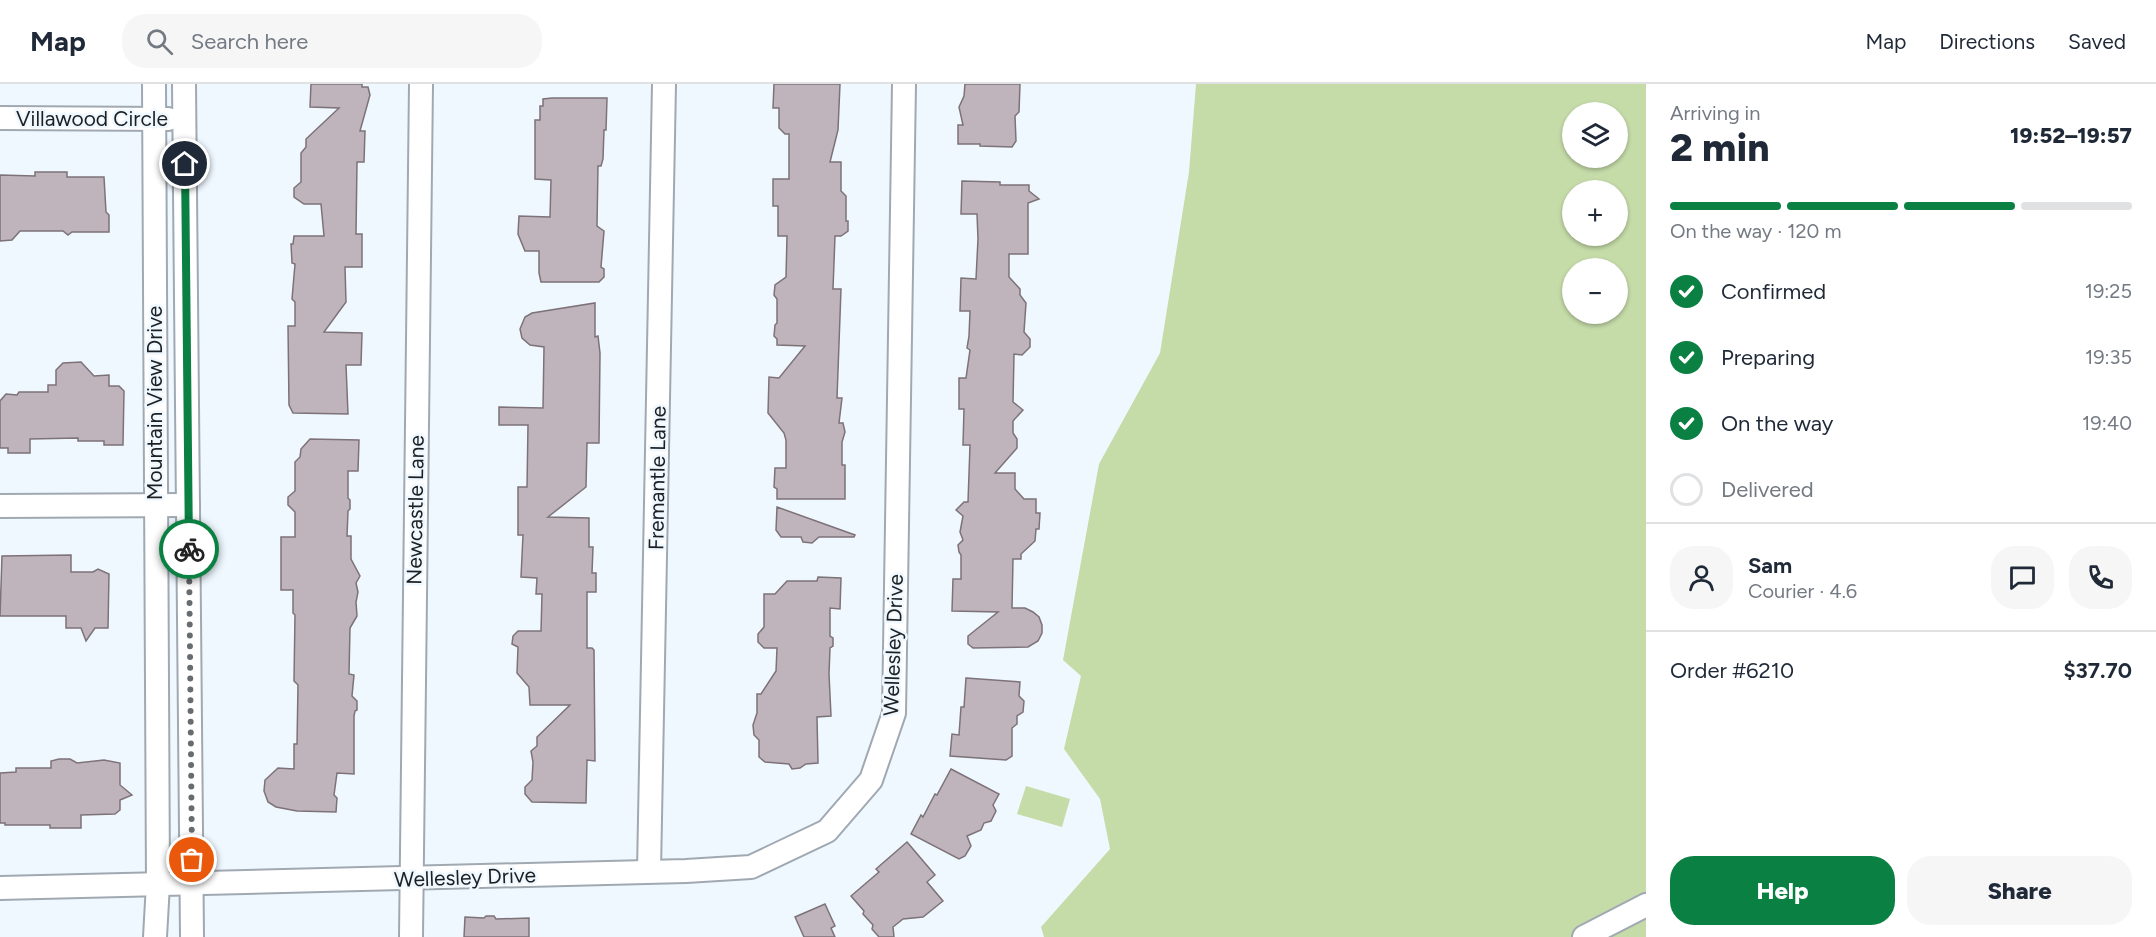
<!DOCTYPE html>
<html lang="en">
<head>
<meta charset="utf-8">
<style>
  body { margin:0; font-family:Figtree,sans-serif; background:#f6f6f7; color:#1f2937; height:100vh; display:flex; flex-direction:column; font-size:22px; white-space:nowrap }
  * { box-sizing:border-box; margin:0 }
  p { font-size:20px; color:#747a83 }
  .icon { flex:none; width:33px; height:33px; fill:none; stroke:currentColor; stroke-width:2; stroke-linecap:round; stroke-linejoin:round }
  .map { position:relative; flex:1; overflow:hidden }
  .side { display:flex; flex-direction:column; background:#fff; width:510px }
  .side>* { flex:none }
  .fabs { position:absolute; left:1562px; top:18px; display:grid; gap:12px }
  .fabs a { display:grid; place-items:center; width:66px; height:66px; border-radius:50%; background:#fff; box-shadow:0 2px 4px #0004; font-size:30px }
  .pin { position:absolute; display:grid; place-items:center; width:51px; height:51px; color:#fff; margin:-26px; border:3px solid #fff; border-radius:50%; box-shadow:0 2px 6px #0007 }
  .courier { position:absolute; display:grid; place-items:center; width:60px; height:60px; margin:-30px; border:4px solid #0b8043; border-radius:50%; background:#fff; color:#222; box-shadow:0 2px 8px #0007 }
  .summary em { font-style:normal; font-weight:800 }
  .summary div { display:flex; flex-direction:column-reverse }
  .summary { display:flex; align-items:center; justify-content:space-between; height:102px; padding:0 24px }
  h1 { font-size:39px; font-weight:800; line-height:45px }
  .bar { display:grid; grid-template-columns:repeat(4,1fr); gap:9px 6px; align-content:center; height:72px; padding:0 24px }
  .bar i { height:8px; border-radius:4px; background:#e0e1e3 }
  .bar .current { background:#0b8043 }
  .bar p { grid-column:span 4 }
  .line { display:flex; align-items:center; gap:15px; padding:0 24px; border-top:2px solid #e0e1e3 }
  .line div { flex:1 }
  .round { display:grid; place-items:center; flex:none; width:63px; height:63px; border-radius:24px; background:#f6f6f7 }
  ol { padding:0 24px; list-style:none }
  li { display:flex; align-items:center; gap:18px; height:66px }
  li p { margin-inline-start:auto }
  li .icon { padding:6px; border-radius:50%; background:#0b8043; color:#fff; stroke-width:4 }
  li:last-child { color:#747a83 }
  li i { width:33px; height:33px; border:3px solid #e0e1e3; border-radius:50% }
  .action { display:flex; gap:12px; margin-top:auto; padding:12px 24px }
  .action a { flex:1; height:69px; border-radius:24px; background:#0b8043; color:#fff; font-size:24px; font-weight:800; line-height:69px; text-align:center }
  .action a+a { background:#f6f6f7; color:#1f2937 }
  header { display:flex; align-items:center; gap:36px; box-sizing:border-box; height:84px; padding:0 30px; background:#fff; border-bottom:2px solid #e0e1e3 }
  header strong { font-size:28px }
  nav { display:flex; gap:33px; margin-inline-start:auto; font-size:21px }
  .search { width:420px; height:54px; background:#f6f6f7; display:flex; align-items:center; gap:15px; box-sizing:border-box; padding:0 21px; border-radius:24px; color:#747a83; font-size:22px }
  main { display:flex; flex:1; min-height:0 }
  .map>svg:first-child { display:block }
  .green { fill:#c5dba8; fill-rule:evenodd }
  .building { fill:#bfb4bc; stroke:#7c7278; stroke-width:1.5 }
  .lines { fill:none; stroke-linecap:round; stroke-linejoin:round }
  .street-casing { stroke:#a0a9b2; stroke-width:26 }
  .street { stroke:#fff; stroke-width:22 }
  .done { stroke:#676c70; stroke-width:6; stroke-dasharray:0 10.8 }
  .route { stroke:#0b8043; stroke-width:8 }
  .labels { text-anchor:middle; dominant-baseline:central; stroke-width:5; stroke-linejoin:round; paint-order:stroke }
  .street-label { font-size:21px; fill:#1d2023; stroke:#f0f8ff }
</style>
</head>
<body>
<header>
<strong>Map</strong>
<div class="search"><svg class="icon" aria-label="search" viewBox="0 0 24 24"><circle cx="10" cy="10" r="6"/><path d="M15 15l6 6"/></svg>Search here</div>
<nav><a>Map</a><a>Directions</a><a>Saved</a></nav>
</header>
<main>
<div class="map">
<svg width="1646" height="853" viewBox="0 0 1646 853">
  <rect width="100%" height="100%" fill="#f0f8ff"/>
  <g class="green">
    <path d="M1196 0H1646V853H1044L1041 843 1110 765 1100 715 1064 665 1081 592 1063 576 1099 380 1160 269 1189 88ZM1572 28H1617V74H1572ZM1572 106H1617V152H1572ZM1572 184H1617V230H1572Z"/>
    <polygon points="1026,702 1070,715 1062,743 1017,730"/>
  </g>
  <g class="building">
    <polygon points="311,0 362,0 362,3 368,3 370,11 360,47 365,47 364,78 357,78 356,150 362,150 362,183 345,183 346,218 324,248 362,249 361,281 346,281 348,330 293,329 289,321 288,242 295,242 295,218 292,215 295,180 292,179 291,160 293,160 294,152 324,152 321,120 304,120 294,113 294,104 301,98 301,69 306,63 306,55 339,24 310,23"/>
    <polygon points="774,0 840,0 838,46 830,78 841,78 841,107 846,112 846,137 848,137 848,147 841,152 835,152 833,205 841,205 837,314 842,314 839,339 843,339 845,348 842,358 842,381 845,381 845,415 777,415 777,405 774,403 775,384 786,384 786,356 784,349 768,329 769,293 779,294 805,262 777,261 777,255 774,252 775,241 777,239 777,215 774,211 775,201 786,193 787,152 778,152 778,122 773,122 773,95 789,95 789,50 785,50 779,44 779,24 773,24"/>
    <polygon points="965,0 1020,0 1019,28 1015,32 1016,57 1012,63 980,62 980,60 958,60 958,41 963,41 959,23 964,12"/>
    <polygon points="552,14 607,14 606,46 604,46 603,75 601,82 598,82 597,142 604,147 601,183 604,185 604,193 599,198 541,198 539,189 539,167 525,167 518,150 519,132 550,133 551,96 535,95 535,36 540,36 540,22 543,22 543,15"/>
    <polygon points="35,88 67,88 67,93 104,93 106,128 109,131 109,148 72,148 68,151 63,147 20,147 12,156 0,157 0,91 35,92"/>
    <polygon points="962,97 1000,98 1000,101 1029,101 1029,107 1039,115 1028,119 1028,170 1009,170 1009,193 1020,205 1020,211 1026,219 1024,248 1030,255 1030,263 1022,271 1014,270 1013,318 1023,326 1013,337 1013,349 1017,355 1017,364 995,389 1015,389 1015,405 1024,415 1036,415 1036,429 1040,429 1039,445 1036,445 1035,457 1021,470 1021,475 1013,475 1012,524 1025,524 1033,528 1039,533 1042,541 1042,549 1038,557 1028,563 973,564 968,560 968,552 998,528 952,527 953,495 961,495 961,471 959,468 958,461 963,456 960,448 963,432 956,426 964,418 968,418 970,361 963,361 964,325 959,325 959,294 966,294 970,266 967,264 969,252 970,227 960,227 961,194 976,195 978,155 977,130 961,130"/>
    <polygon points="595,219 595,253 598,252 600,269 599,359 587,359 586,403 548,433 589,434 589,463 593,463 592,489 596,489 596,508 587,508 587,564 592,564 594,566 595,677 587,676 586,719 532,718 525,710 525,703 532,696 533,678 531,667 537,662 537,653 570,621 530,621 529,603 517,589 518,563 512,560 513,552 518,547 541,547 542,510 536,510 537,494 521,493 523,451 518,451 518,403 527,403 528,341 499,341 499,323 543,324 544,263 530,261 522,254 520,245 525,233 532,229"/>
    <polygon points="81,278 94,292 109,291 109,302 119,302 124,307 123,361 104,361 104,357 78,357 78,354 30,355 30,369 8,369 8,364 0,364 0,317 6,310 17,311 19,308 48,308 48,301 56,301 56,286 63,279"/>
    <polygon points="310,355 359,356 358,387 348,387 348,414 350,416 350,425 348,427 347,452 351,452 351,475 360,492 356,499 358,508 356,518 357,532 350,544 349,590 354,591 352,612 357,617 357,626 355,627 354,632 354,690 337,689 334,711 337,714 336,728 297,727 276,723 268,718 264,707 265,696 278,684 294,685 294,660 297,660 298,601 294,597 295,531 293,529 293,506 281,506 281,453 295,453 295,428 288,421 288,413 295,407 295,378 300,373 301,365"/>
    <polygon points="777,423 855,451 854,453 819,453 812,459 803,458 801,453 781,453 776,446"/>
    <polygon points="71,471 71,488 93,488 98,485 109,490 108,544 95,544 86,557 81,544 66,544 66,532 0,532 2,472"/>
    <polygon points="818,493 841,494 840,525 830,524 830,552 833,554 833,562 830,564 829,590 831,632 817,633 818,679 806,680 800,684 792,685 789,680 765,678 759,673 759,656 754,651 753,641 757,629 757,610 761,610 776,587 777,564 764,564 758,558 758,550 764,543 764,510 775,510 787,497 817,497"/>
    <polygon points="966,594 1020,598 1019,612 1024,617 1023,628 1017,632 1017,640 1012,644 1012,672 1006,676 950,672 952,650 959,651 961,623 964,623"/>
    <polygon points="59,675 70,675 77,679 104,676 120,679 120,701 132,711 120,716 120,726 115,730 81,731 81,744 50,744 50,741 5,741 5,739 0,739 0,689 16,688 16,684 51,684 51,677"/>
    <polygon points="951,685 999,710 993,721 996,727 991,737 984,739 981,746 967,752 971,762 965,772 959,775 911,750 921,731 923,733 935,710 937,711"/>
    <polygon points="907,758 935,791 927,798 943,817 923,833 903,835 893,843 894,853 879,853 872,845 873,841 863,830 864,827 851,812 879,788 876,785"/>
    <polygon points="825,820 835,842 831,844 835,853 804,853 795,833"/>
    <polygon points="486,832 494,832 496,835 529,834 529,853 464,853 465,833 484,834"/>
  </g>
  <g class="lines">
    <defs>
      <g id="street">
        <polyline points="154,0 158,800 155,853"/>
        <polyline points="184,0 192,853"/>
        <polyline points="0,34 168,35"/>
        <polyline points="0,422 188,421"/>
        <polyline points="649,787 664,0"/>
        <polyline points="0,804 686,787 751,783 827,747 871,696 894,629 904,0"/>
        <polyline points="411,853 421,0"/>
        <polyline points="1584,853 1646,821"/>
      </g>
    </defs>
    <use href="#street" class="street-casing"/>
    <use href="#street" class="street"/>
  </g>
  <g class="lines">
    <polyline class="done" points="189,465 192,776"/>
    <polyline class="route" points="185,80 189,465"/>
  </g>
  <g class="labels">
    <g class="street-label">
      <text x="92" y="34">Villawood Circle</text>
      <text transform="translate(154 319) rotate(-90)">Mountain View Drive</text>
      <text transform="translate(657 394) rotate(-89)">Fremantle Lane</text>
      <text transform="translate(415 426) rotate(-89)">Newcastle Lane</text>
      <text transform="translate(893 561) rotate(-88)">Wellesley Drive</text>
      <text transform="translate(465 793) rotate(-2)">Wellesley Drive</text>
    </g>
  </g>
</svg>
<div class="fabs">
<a><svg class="icon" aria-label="layers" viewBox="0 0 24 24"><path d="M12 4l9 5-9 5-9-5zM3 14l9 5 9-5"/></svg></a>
<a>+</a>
<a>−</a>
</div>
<div class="pin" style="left:192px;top:776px;background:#ea580c"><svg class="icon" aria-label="bag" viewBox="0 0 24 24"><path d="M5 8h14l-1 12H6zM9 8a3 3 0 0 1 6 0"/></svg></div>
<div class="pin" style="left:185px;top:80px;background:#1f2937"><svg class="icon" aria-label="home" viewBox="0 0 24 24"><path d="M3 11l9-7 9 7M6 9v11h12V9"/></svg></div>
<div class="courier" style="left:189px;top:465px"><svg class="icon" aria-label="bike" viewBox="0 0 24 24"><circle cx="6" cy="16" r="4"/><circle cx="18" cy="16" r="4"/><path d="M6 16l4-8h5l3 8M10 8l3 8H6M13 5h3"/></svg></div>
</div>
<section class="side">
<div class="summary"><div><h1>2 min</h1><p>Arriving in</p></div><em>19:52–19:57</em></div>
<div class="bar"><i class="current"></i><i class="current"></i><i class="current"></i><i></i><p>On the way · 120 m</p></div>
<ol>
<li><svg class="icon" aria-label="check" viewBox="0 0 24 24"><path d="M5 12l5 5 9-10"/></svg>Confirmed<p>19:25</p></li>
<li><svg class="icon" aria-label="check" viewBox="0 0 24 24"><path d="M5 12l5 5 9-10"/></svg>Preparing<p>19:35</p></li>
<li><svg class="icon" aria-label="check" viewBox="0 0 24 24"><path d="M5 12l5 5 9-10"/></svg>On the way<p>19:40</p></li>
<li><i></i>Delivered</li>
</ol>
<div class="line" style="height:108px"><a class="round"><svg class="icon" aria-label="person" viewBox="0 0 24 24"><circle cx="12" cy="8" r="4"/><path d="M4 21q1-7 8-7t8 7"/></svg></a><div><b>Sam</b><p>Courier · 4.6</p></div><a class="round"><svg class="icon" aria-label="chat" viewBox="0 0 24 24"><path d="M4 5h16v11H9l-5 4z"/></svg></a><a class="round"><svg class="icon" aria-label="phone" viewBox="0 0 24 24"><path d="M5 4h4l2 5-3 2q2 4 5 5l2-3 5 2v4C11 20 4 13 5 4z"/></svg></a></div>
<div class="line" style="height:78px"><div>Order #6210</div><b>$37.70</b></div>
<div class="action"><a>Help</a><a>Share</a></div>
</section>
</main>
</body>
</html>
